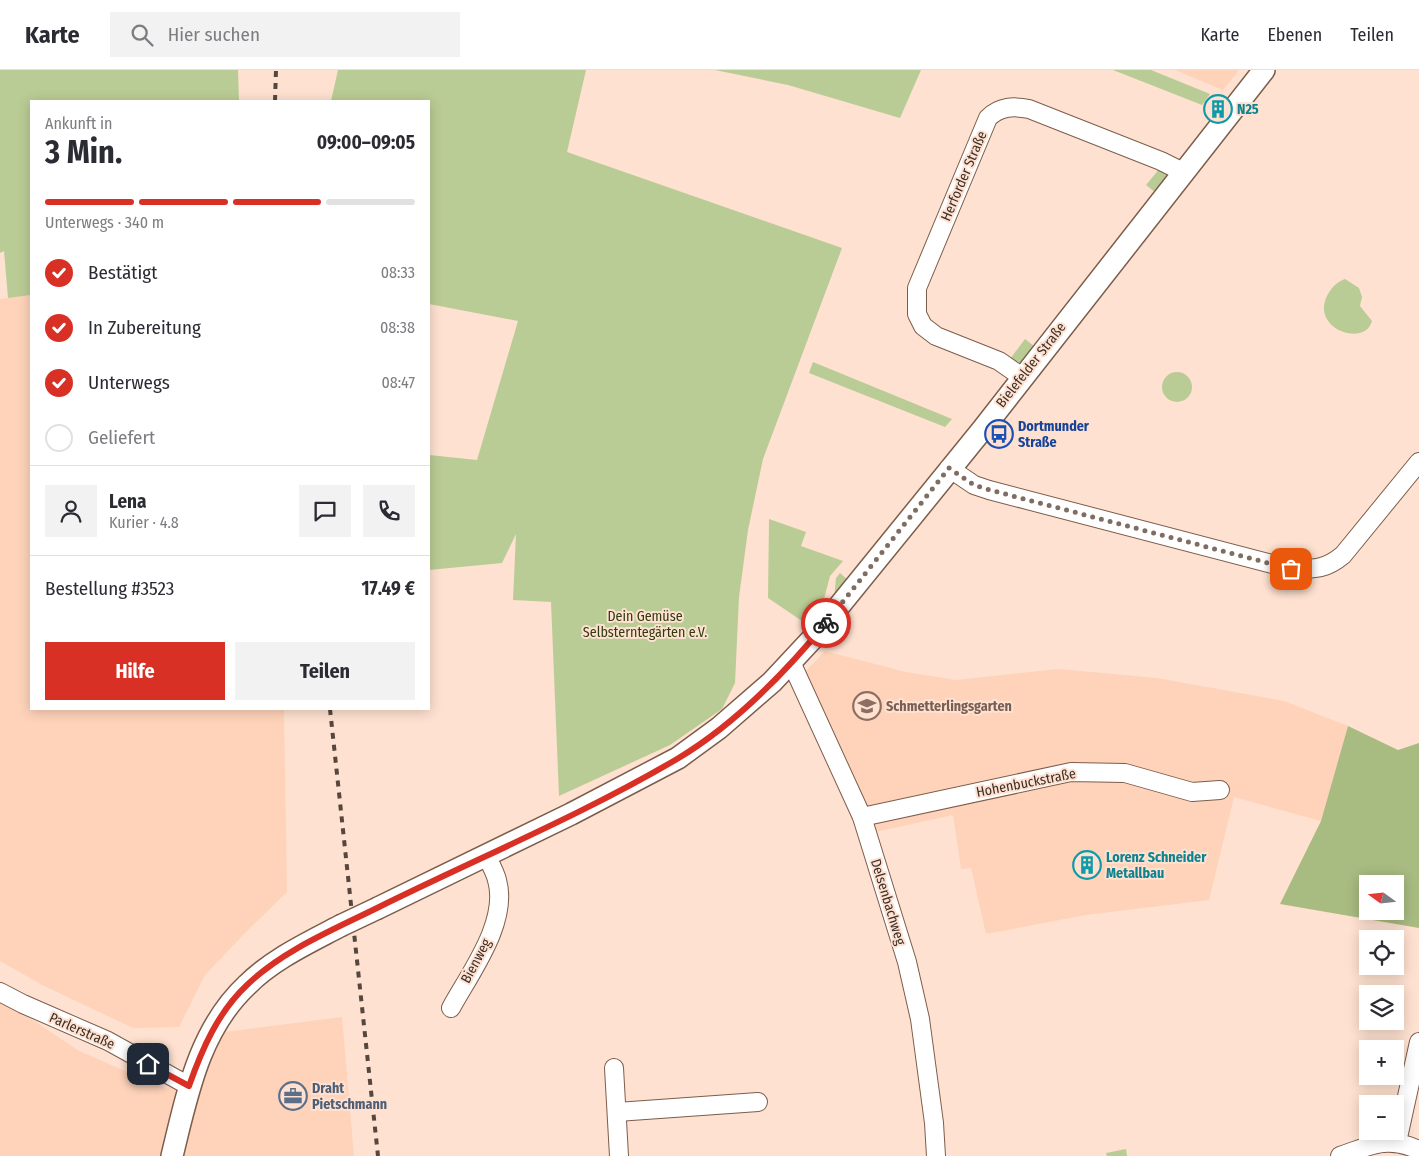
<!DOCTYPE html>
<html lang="de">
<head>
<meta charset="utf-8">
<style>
  body { margin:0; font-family:"Fira Sans Condensed",sans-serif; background:#f2f2f3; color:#2b2b33; height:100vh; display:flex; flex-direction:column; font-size:19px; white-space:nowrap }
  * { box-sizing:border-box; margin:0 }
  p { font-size:16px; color:#7c7c81 }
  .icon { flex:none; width:28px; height:28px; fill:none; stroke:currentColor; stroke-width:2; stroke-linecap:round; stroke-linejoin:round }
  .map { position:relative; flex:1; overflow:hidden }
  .drawer { position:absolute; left:30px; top:30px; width:400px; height:610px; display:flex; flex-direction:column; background:#fff; border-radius:0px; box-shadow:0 2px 12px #0003 }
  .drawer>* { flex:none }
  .needle { width:32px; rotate:285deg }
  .tools { position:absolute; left:1359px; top:805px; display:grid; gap:10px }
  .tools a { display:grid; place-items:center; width:45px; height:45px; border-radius:0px; background:#fff; box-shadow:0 2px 12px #0003; font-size:25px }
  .pin { position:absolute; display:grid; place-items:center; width:42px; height:42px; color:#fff; margin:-21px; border-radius:10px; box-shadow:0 2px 8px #0006 }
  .courier { position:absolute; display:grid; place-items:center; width:50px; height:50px; margin:-25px; border:4px solid #d93025; border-radius:50%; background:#fff; color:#222; box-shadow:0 1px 6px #0007 }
  .overview em { font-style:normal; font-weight:700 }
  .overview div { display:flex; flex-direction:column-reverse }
  .overview { display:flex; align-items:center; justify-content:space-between; height:85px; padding:0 15px }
  h1 { font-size:32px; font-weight:700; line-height:38px }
  .bar { display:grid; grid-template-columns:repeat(4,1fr); gap:8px 5px; align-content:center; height:60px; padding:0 15px }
  .bar i { height:6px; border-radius:4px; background:#e1e1e2 }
  .bar .active { background:#d93025 }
  .bar p { grid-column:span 4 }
  .line { display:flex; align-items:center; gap:12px; padding:0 15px; border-top:1px solid #e1e1e2 }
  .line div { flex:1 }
  .round { display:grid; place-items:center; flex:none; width:52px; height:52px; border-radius:0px; background:#f2f2f3 }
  ol { padding:0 15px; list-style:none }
  li { display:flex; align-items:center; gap:15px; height:55px }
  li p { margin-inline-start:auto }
  li .icon { padding:5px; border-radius:50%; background:#d93025; color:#fff; stroke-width:4 }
  li:last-child { color:#7c7c81 }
  li i { width:28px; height:28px; border:2px solid #e1e1e2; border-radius:50% }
  .button { display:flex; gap:10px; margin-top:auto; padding:10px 15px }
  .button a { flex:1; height:58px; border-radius:0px; background:#d93025; color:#fff; font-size:20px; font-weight:700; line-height:58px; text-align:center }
  .button a+a { background:#f2f2f3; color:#2b2b33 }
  header { display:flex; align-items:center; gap:30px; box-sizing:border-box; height:70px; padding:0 25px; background:#fff; border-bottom:1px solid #e1e1e2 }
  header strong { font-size:24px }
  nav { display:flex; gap:28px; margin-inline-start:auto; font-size:18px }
  .search { width:350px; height:45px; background:#f2f2f3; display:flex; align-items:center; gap:12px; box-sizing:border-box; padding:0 18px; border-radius:0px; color:#7c7c81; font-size:19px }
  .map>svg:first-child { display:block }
  .built { fill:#fed3b9 }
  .green { fill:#bacc95 }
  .forest { fill:#a8bb81; fill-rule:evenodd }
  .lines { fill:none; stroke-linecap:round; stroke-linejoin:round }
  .minor-casing { stroke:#7c5d4b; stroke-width:20 }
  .tertiary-casing { stroke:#7c5d4b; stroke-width:24 }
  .minor { stroke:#fff; stroke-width:18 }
  .tertiary { stroke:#fff; stroke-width:21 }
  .rail { stroke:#56473e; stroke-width:4; stroke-dasharray:6 6; stroke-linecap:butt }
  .tertiary-bridge-casing { stroke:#7c5d4b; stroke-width:24; stroke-linecap:butt }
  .tertiary-bridge { stroke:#fff; stroke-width:21 }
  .done { stroke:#806d62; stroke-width:5; stroke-dasharray:0 9 }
  .route { stroke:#d93025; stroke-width:6 }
  .labels { text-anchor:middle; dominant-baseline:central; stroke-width:4; stroke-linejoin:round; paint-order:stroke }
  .culture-label { font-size:14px; font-weight:bold; fill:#0d838f; stroke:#fee1d0; text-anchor:start }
  .street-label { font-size:14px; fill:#3c2f27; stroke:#fee1d0 }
  .transit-label { font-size:14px; font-weight:bold; fill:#164399; stroke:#fee1d0; text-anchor:start }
  .park-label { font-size:14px; fill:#303c10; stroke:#fee1d0 }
  .education-label { font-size:14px; font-weight:bold; fill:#785e54; stroke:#fee1d0; text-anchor:start }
  .service-label { font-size:14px; font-weight:bold; fill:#4e5e75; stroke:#fee1d0; text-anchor:start }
</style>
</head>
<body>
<header>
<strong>Karte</strong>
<div class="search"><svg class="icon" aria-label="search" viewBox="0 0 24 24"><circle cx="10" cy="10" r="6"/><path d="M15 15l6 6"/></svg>Hier suchen</div>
<nav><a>Karte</a><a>Ebenen</a><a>Teilen</a></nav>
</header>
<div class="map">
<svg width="1419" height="1086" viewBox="0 0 1419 1086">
  <rect width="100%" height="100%" fill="#fee1d0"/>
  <g class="built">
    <polygon points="1175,0 1239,0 1223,20"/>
    <polygon points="31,225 31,639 284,639 287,822 244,864 205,905 179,957 133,958 42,915 0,891 0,229"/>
    <polygon points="825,581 906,602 956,610 1058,599 1157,608 1284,631 1348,656 1321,751 1234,727 1209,830 1086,845 986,864 971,798 961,799 953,745 862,765 802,605"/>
    <polygon points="0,928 79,981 167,1019 225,962 342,947 354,1086 0,1086"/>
  </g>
  <g class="green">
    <polygon points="0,0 238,0 239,31 31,31 31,225 8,228 4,181 0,183"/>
    <polygon points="338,0 586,0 567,82 842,178 763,389 748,460 739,527 735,613 722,639 670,675 559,726 551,532 513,530 516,464 502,493 429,500 429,385 477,390 518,251 429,234 429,31 331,31"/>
    <polygon points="715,0 921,0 900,48 788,15"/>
    <polygon points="1113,0 1151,0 1210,24 1202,35"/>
    <polygon points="1160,98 1169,105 1155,122 1146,115"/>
    <path d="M1345 209 1359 218 1362 227 1360 236 1372 251C1365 277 1313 260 1326 228 1331 218 1335 213 1345 209Z"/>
    <polygon points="1025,269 1034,276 1019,296 1010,289"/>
    <polygon points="813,292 952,349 945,357 809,303"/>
    <circle cx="1177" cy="317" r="15"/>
    <polygon points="769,449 806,462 801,476 843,491 830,506 824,529 805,553 768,528"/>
    <polygon points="840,503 849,511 834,529 836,508"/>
    <polygon points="1126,1079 1127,1086 1107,1086 1106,1083"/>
  </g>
  <path class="forest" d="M1348 656 1398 680 1419 673V858L1280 834 1321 751ZM1368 814H1395V841H1368Z"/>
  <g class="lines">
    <defs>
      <g id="minor">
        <path d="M1022 307 999 291 936 266 923 256 917 244V218L988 48C1000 36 1014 36 1029 39L1161 91 1183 102"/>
        <path d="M949 398 974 415 989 420 1291 499C1314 499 1325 500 1343 485L1419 392"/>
        <polyline points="791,592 862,747 907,892 920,949 934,1053 936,1086"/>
        <polyline points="862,747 1071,702 1125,703 1192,722 1220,720"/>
        <polyline points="0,922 23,934 108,971 189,1016"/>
        <path d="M451 938C470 903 509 852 497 810 495 802 490 793 486 785"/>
        <polyline points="614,998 619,1086"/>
        <polyline points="617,1042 758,1032"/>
        <polyline points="1397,1072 1419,972"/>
        <path d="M1340 1086C1371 1075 1387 1066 1419 1080"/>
      </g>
      <g id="tertiary">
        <polyline points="378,838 571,744 678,688 719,658 772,612 814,567 982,360 1264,0"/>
        <path d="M172 1086C187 1025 199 960 247 915 273 889 308 873 340 856"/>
      </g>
    </defs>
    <use href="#minor" class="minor-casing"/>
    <use href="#tertiary" class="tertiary-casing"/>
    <use href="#minor" class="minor"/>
    <use href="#tertiary" class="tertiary"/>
    <g class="rail">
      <polyline points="275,31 276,0"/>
      <polyline points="330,639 378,1086"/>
    </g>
    <defs>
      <polyline id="tertiary-bridge" points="340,856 378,838"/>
    </defs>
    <use href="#tertiary-bridge" class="tertiary-bridge-casing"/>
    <use href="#tertiary-bridge" class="tertiary-bridge"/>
  </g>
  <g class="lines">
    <polyline class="done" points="826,553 949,398 974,415 990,420 1291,499"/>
    <path class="route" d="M148 994 189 1016C202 979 218 942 247 915 283 880 335 859 379 837 478 788 582 745 677 689 734 655 784 604 826 553"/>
  </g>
  <defs>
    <symbol id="building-ring" viewBox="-11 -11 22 22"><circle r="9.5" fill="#fee1d0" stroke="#0f9aa8" stroke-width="1.5"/><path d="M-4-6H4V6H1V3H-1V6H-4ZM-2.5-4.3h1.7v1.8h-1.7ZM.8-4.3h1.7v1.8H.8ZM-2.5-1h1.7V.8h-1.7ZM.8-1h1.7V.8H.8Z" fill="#0f9aa8"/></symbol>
    <symbol id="bus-ring" viewBox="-11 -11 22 22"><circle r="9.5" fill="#fee1d0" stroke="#1a4fb4" stroke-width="1.5"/><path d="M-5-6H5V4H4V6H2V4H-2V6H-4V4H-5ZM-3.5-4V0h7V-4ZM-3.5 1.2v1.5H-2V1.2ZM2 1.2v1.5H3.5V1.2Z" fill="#1a4fb4"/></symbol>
    <symbol id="school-ring" viewBox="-11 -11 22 22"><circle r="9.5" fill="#fee1d0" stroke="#8d6e63" stroke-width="1.5"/><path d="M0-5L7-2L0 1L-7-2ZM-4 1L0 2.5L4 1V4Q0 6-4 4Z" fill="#8d6e63"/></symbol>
    <symbol id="office-ring" viewBox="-11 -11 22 22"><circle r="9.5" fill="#fee1d0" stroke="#5c6f8a" stroke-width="1.5"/><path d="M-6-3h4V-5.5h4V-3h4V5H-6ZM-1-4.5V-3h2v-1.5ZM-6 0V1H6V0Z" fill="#5c6f8a"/></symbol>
  </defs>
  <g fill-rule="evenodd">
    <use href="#building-ring" x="1202" y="23" width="32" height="32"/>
    <use href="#bus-ring" x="983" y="348" width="32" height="32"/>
    <use href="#school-ring" x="851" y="620" width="32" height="32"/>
    <use href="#building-ring" x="1071" y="779" width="32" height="32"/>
    <use href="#office-ring" x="277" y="1010" width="32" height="32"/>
  </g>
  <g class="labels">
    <g class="culture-label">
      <text x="1237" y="39">N25</text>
      <text x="1106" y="787">Lorenz Schneider<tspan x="1106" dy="16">Metallbau</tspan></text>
    </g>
    <g class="street-label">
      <text transform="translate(964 106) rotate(-67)">Herforder Straße</text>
      <text transform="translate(1031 295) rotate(-52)">Bielefelder Straße</text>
      <text transform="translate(1026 713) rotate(-11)">Hohenbuckstraße</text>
      <text transform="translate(888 832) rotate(73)">Delsenbachweg</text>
      <text transform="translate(476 891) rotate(-62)">Bienweg</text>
      <text transform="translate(82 961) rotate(24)">Parlerstraße</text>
    </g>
    <g class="transit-label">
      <text x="1018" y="356">Dortmunder<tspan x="1018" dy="16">Straße</tspan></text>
    </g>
    <g class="park-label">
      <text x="645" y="546">Dein Gemüse<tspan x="645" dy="16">Selbsterntegärten e.V.</tspan></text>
    </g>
    <g class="education-label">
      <text x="886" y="636">Schmetterlingsgarten</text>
    </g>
    <g class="service-label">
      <text x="312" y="1018">Draht<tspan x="312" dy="16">Pietschmann</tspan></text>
    </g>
  </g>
</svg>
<div class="tools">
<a><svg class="needle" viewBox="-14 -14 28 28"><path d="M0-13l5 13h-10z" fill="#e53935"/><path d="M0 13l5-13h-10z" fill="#7c7c81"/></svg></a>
<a><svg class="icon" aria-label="locate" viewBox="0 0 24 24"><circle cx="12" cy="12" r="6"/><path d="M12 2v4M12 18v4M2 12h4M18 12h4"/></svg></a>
<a><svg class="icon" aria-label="layers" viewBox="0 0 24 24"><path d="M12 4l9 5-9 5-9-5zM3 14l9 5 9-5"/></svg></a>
<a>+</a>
<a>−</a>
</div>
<div class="pin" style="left:1291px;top:499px;background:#ea580c"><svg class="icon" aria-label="bag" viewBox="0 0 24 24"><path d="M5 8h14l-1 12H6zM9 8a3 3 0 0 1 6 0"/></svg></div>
<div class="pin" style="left:148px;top:994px;background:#1f2937"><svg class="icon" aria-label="home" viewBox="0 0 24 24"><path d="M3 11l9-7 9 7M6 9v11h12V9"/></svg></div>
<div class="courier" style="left:826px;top:553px"><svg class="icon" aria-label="bike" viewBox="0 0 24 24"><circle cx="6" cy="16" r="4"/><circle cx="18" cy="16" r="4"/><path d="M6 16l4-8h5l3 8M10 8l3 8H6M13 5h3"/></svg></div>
<section class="drawer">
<div class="overview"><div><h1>3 Min.</h1><p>Ankunft in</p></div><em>09:00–09:05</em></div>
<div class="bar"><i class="active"></i><i class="active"></i><i class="active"></i><i></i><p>Unterwegs · 340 m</p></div>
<ol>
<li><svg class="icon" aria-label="check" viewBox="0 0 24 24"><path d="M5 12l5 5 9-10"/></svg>Bestätigt<p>08:33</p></li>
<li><svg class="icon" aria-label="check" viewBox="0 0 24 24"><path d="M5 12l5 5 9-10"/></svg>In Zubereitung<p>08:38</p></li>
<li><svg class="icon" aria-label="check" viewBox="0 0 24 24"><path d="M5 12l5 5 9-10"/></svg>Unterwegs<p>08:47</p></li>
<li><i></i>Geliefert</li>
</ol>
<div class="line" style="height:90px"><a class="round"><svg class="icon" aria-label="person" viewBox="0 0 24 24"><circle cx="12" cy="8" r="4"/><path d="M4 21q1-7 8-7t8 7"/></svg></a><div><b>Lena</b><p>Kurier · 4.8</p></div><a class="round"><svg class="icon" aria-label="chat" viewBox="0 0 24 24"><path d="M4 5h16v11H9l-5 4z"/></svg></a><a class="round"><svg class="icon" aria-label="phone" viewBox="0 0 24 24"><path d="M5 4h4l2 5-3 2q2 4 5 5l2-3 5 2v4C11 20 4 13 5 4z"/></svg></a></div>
<div class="line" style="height:65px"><div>Bestellung #3523</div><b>17.49 €</b></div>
<div class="button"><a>Hilfe</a><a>Teilen</a></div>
</section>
</div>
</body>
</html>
